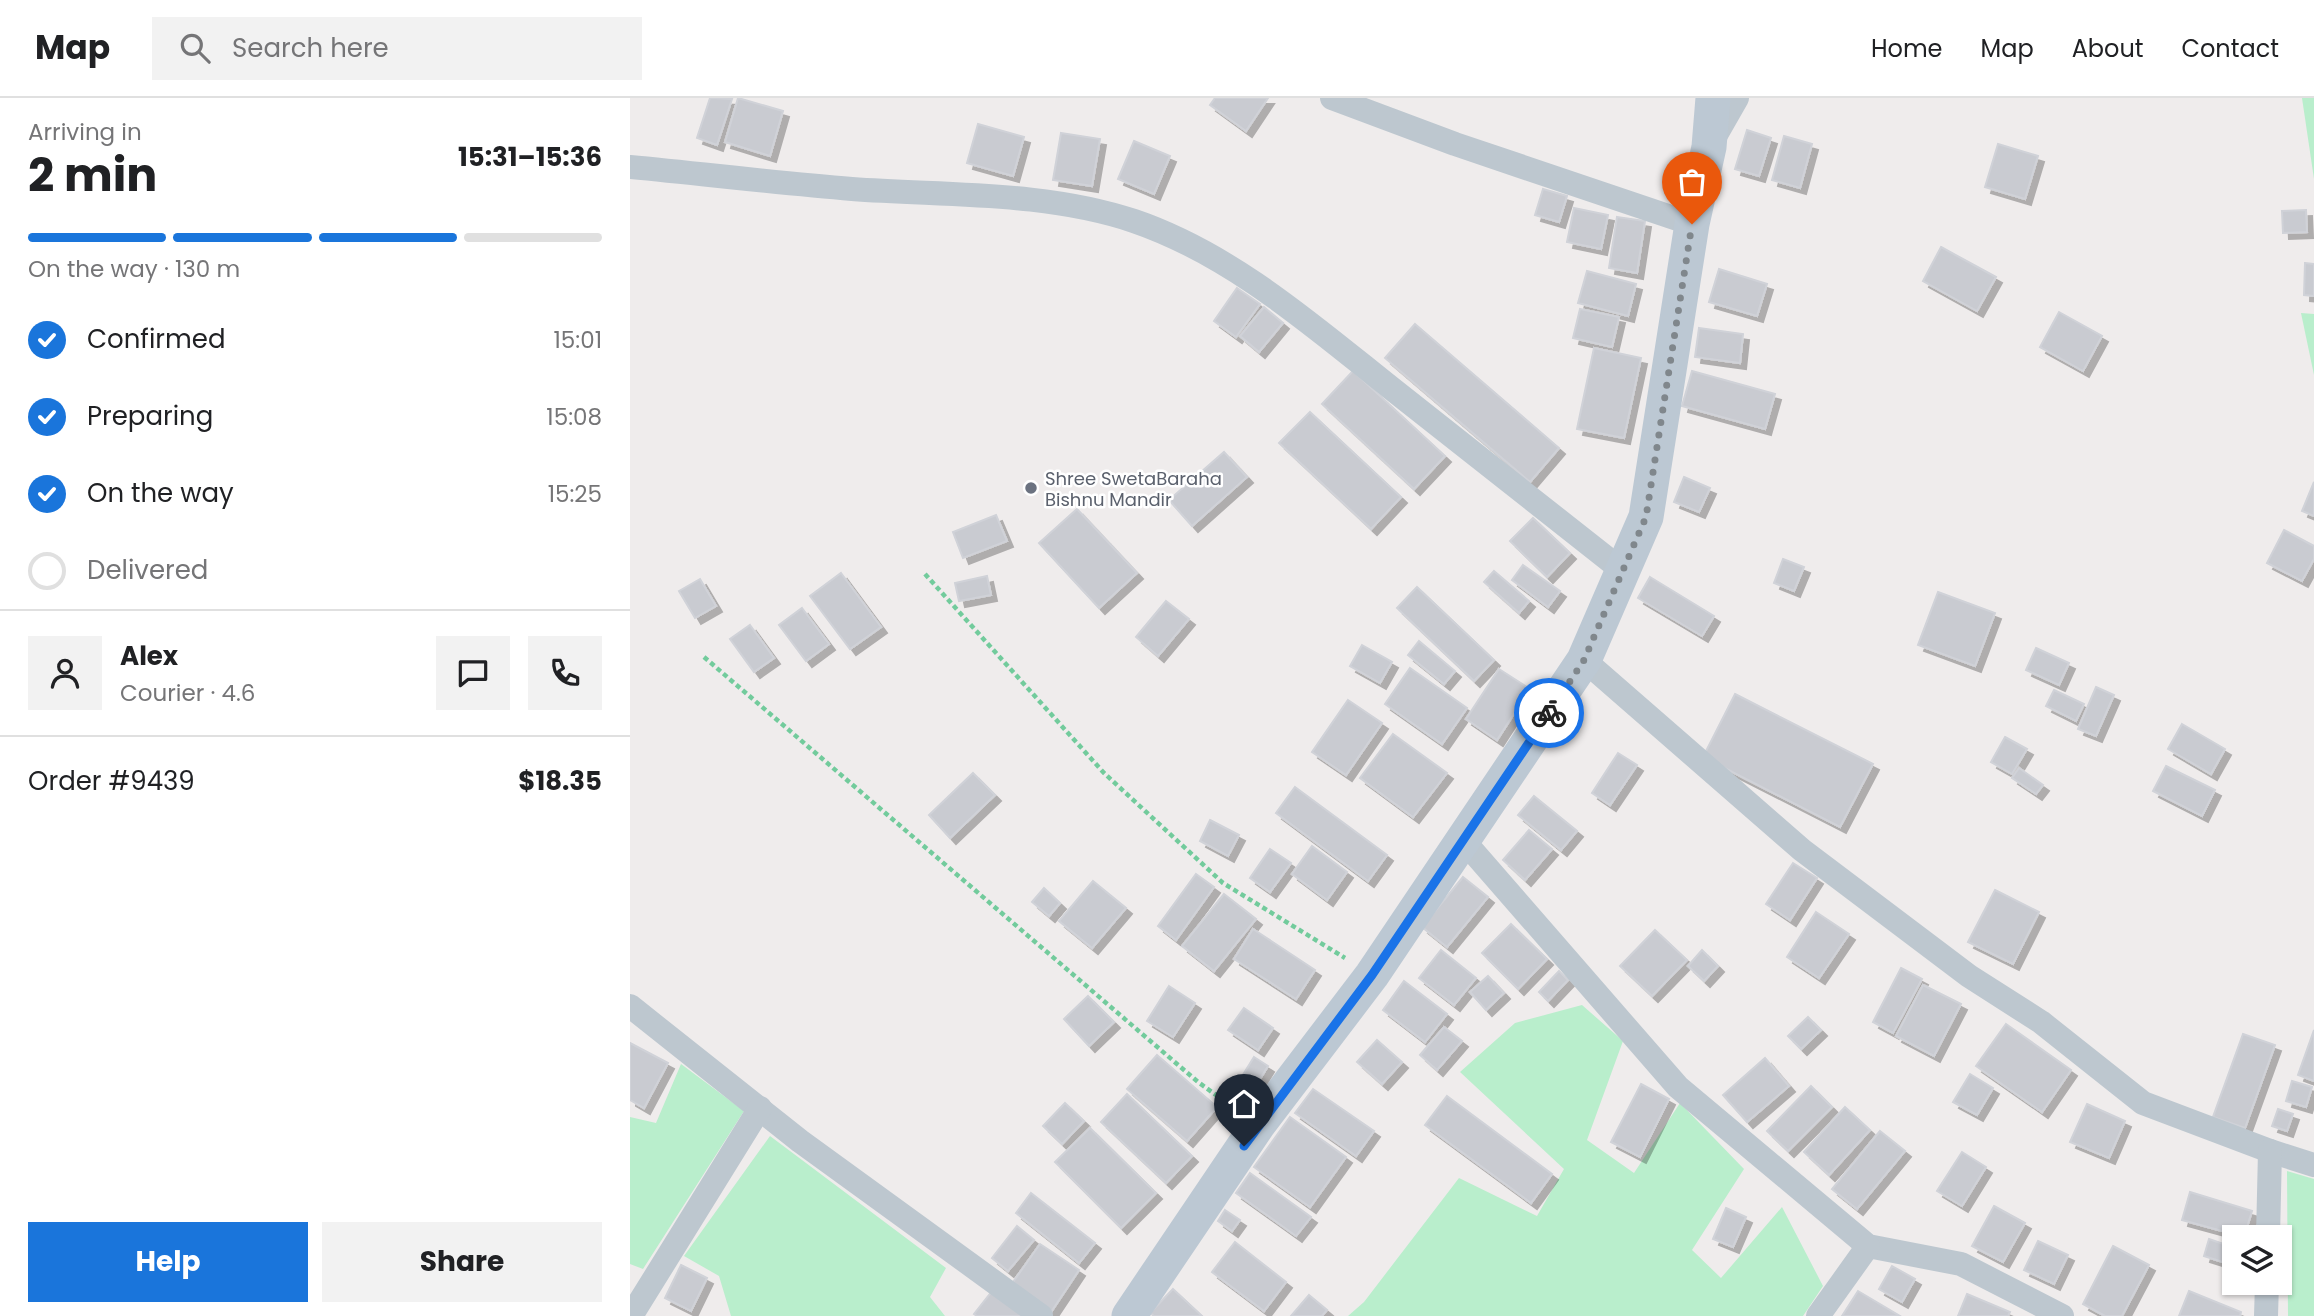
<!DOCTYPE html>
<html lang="en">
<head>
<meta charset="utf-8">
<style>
  body { margin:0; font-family:Poppins,sans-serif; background:#f2f2f2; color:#202124; height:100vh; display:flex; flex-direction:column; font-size:26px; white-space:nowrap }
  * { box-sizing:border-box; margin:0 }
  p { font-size:23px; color:#757577 }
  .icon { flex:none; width:38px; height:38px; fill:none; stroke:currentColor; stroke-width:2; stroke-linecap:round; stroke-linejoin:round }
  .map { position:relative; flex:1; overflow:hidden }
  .sheet { display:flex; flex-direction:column; background:#fff; width:630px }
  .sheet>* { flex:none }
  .fabs { position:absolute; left:1592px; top:1127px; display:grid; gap:14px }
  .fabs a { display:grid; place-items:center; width:70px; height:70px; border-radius:0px; background:#fff; box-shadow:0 2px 5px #0004; font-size:35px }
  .pin { position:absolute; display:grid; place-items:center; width:60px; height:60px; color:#fff; margin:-72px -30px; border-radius:50% 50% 50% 0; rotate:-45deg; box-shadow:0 0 7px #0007 }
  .pin .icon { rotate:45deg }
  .courier { position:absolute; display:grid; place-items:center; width:70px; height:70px; margin:-35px; border:5px solid #1a73e8; border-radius:50%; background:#fff; color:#222; box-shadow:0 2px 9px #0007 }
  .overview em { font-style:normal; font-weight:700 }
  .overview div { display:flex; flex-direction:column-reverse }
  .overview { display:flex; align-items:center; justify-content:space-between; height:119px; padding:0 28px }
  h1 { font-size:46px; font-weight:700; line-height:52px }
  .bar { display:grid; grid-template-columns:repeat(4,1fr); gap:10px 7px; align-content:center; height:84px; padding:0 28px }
  .bar i { height:9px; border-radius:5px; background:#e0e0e0 }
  .bar .on { background:#1a75db }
  .bar p { grid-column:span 4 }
  .line { display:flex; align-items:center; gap:18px; padding:0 28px; border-top:2px solid #e0e0e0 }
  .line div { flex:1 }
  .round { display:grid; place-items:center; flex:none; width:74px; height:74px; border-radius:0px; background:#f2f2f2 }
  ol { padding:0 28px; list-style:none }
  li { display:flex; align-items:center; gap:21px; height:77px }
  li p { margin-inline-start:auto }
  li .icon { padding:7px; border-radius:50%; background:#1a75db; color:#fff; stroke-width:4 }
  li:last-child { color:#757577 }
  li i { width:38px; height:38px; border:4px solid #e0e0e0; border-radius:50% }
  .primary-button { display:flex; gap:14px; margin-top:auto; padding:14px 28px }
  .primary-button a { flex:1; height:80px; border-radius:0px; background:#1a75db; color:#fff; font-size:28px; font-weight:700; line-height:80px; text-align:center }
  .primary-button a+a { background:#f2f2f2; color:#202124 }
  header { display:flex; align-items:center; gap:42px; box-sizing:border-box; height:98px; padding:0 35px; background:#fff; border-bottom:2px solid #e0e0e0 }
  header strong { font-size:33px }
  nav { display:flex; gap:38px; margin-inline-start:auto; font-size:24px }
  .search { width:490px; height:63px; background:#f2f2f2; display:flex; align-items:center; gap:18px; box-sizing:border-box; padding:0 24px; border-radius:0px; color:#757577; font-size:26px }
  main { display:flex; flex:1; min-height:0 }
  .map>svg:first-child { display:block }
  .green { fill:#b9eecc }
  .building { fill:#c9cbd1; stroke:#d0d2d8; stroke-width:2; filter:url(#shadow) }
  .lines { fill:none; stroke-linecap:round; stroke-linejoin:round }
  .path { stroke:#72cb9c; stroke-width:4.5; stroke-dasharray:5 3.5; stroke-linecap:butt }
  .street { stroke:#bdc7cf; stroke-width:24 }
  .secondary { stroke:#bcc8d3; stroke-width:35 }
  .done { stroke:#80878c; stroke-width:7; stroke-dasharray:0 12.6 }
  .route { stroke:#1a73e8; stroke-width:9 }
  .worship-dot { fill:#6b7280; stroke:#fff; stroke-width:2.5 }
  .labels { text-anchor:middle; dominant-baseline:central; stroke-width:5; stroke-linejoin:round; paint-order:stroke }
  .worship-label { font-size:18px; fill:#5b616d; stroke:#fff; text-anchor:start }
</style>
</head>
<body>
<header>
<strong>Map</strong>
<div class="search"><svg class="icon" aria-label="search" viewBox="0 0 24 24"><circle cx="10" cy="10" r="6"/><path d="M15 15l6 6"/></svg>Search here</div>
<nav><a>Home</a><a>Map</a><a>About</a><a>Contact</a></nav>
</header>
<main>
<section class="sheet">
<div class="overview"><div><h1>2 min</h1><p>Arriving in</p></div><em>15:31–15:36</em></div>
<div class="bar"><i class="on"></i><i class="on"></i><i class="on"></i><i></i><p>On the way · 130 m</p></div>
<ol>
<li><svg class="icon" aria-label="check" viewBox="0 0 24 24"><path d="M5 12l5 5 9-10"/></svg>Confirmed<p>15:01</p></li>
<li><svg class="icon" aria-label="check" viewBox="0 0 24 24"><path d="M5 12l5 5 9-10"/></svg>Preparing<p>15:08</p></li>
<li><svg class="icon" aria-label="check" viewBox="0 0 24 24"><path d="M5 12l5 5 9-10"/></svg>On the way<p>15:25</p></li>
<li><i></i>Delivered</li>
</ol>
<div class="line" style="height:126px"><a class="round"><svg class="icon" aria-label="person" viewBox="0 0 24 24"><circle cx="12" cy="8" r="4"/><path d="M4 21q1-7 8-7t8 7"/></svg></a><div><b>Alex</b><p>Courier · 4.6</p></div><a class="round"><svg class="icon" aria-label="chat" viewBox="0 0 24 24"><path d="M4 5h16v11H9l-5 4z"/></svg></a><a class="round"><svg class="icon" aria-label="phone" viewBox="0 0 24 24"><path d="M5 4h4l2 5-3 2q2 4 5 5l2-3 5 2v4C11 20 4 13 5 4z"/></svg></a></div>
<div class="line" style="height:91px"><div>Order #9439</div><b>$18.35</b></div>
<div class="primary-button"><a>Help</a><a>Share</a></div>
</section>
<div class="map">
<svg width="1684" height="1218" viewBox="0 0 1684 1218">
  <defs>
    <filter id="shadow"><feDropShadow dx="6" dy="6" stdDeviation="0" flood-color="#0004"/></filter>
  </defs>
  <rect width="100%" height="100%" fill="#efecec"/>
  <g class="green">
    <polygon points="1672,0 1684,0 1684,81"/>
    <polygon points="1671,215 1684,216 1684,277"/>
    <polygon points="952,907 993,943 957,1042 1004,1075 1050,1005 1114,1071 1062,1152 1091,1180 1152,1109 1193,1188 1173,1218 718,1218 734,1204 829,1080 907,1118 934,1071 830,974 885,925"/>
    <polygon points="51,966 114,1013 13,1171 0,1166 0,1019 26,1025"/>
    <polygon points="140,1038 316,1170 300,1199 315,1218 101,1218 89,1178 54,1158"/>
    <polygon points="1657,1073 1684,1081 1684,1218 1658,1218"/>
  </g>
  <g class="building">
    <polygon points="80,0 102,1 87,47 67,40"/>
    <polygon points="108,0 153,13 140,58 95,44"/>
    <polygon points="585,0 638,0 616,33 580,7"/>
    <polygon points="348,26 394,39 383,78 337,65"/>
    <polygon points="1117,32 1141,40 1129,78 1105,71"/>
    <polygon points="431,35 470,41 462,88 423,82"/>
    <polygon points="1154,38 1182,46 1170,90 1142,82"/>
    <polygon points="504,43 540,58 524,96 488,81"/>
    <polygon points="1368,46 1408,58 1395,101 1355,89"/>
    <polygon points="913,91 937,98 929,124 905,117"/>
    <polygon points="944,110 978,117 971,151 937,144"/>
    <polygon points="1676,112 1677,134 1653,135 1652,113"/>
    <polygon points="987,119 1015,123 1007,175 979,170"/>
    <polygon points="1311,149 1366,179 1347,213 1293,183"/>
    <polygon points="1675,165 1684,166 1684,198 1674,197"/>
    <polygon points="1089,171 1137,186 1127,218 1079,204"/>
    <polygon points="957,173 1006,186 998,218 948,205"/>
    <polygon points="607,190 630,206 606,239 584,223"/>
    <polygon points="634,209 653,225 629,254 610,238"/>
    <polygon points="950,211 989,219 982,249 943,240"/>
    <polygon points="1429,214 1472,238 1453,273 1410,249"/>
    <polygon points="785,226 929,350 900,384 755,260"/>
    <polygon points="1069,230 1113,236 1110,265 1065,259"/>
    <polygon points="964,250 1011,260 994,340 947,331"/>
    <polygon points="723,273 815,358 784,391 692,306"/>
    <polygon points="1062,273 1145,296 1135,331 1052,308"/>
    <polygon points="680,314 771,399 741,431 649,345"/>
    <polygon points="594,354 617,379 562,428 539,402"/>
    <polygon points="1054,379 1080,390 1069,414 1044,404"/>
    <polygon points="1684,384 1684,418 1672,413"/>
    <polygon points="447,411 507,475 469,510 409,445"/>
    <polygon points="366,417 377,443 333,460 323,434"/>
    <polygon points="903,420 940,455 917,479 880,443"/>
    <polygon points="1654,432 1684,448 1684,461 1672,483 1637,465"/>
    <polygon points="1153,461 1174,469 1164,493 1144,485"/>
    <polygon points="893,467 930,493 918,509 882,482"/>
    <polygon points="864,473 899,503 889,515 854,484"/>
    <polygon points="211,475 251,529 220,551 180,498"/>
    <polygon points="357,478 361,497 329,503 325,485"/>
    <polygon points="1020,479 1084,518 1072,538 1008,500"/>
    <polygon points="70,481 86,508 65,520 49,493"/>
    <polygon points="787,489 864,562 844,583 767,510"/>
    <polygon points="1308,494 1365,515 1345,568 1288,547"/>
    <polygon points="536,503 559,521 528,558 506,539"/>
    <polygon points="172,510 199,546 176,563 149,527"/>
    <polygon points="120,527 144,560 124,574 100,541"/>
    <polygon points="789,543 825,573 814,586 778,557"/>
    <polygon points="732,547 762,564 750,585 720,568"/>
    <polygon points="1406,550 1439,565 1429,587 1396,572"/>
    <polygon points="780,570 837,610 812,646 755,606"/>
    <polygon points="869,571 900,591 867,642 836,621"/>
    <polygon points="1466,589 1484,597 1466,638 1448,631"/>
    <polygon points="1424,592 1454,606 1446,623 1416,608"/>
    <polygon points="1105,596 1243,666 1210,729 1073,659"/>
    <polygon points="718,602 752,625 716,677 682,654"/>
    <polygon points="1552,626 1595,651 1581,676 1538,651"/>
    <polygon points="763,636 817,675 783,719 730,680"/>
    <polygon points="1375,639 1397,651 1382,676 1361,664"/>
    <polygon points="988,655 1007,667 980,707 962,695"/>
    <polygon points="1536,668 1585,692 1572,718 1523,693"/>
    <polygon points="1389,670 1413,687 1406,696 1382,680"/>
    <polygon points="343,675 365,697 320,740 299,717"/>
    <polygon points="665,689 757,757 738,783 646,715"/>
    <polygon points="904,698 947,733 931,752 888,717"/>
    <polygon points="580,722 609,737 598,758 570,743"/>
    <polygon points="899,732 922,751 895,782 873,762"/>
    <polygon points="682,748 717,774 697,802 662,776"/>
    <polygon points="640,751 661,765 640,794 620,780"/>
    <polygon points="1163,765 1187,780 1160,822 1136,806"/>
    <polygon points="566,776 584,789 546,842 528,828"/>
    <polygon points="833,779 858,799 817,849 792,829"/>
    <polygon points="463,783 496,810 462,850 429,823"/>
    <polygon points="414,790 430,805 419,818 402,804"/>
    <polygon points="1365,792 1409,814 1383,866 1338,844"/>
    <polygon points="594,796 626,821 584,873 552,848"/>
    <polygon points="1186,814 1219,836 1189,880 1157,859"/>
    <polygon points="881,826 917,861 888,891 852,855"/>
    <polygon points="623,831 685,872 666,901 604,861"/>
    <polygon points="1025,832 1057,862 1022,898 990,868"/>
    <polygon points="811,852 846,880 824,907 789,880"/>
    <polygon points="1072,852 1088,868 1074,883 1058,868"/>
    <polygon points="1271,870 1292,881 1263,935 1243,924"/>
    <polygon points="929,873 938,882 918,903 909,894"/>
    <polygon points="858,878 874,895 856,912 840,894"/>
    <polygon points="774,883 817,916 795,944 753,912"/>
    <polygon points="1293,887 1331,906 1304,958 1266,938"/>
    <polygon points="539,888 565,905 543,939 517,923"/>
    <polygon points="458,898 484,924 459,948 434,921"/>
    <polygon points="614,910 643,930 628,952 598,932"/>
    <polygon points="1178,919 1191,932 1171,951 1158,938"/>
    <polygon points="1376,926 1441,972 1412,1014 1346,968"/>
    <polygon points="814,929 832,943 807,972 790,957"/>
    <polygon points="1684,932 1684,983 1668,977"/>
    <polygon points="1613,936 1645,947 1615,1030 1583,1019"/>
    <polygon points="747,942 772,964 752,986 727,964"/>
    <polygon points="0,945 38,965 14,1010 0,1002"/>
    <polygon points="527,957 587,1009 557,1043 497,991"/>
    <polygon points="624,959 638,968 617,1002 603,993"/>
    <polygon points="1135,960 1159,988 1117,1024 1093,997"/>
    <polygon points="1340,976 1363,990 1347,1017 1323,1004"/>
    <polygon points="1662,983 1682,989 1676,1009 1656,1003"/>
    <polygon points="1011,986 1039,1001 1010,1059 981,1044"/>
    <polygon points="1181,988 1202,1009 1158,1053 1137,1033"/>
    <polygon points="683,991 744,1033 726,1058 665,1015"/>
    <polygon points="497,996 562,1058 536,1085 471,1024"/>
    <polygon points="817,998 922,1076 901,1105 795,1027"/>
    <polygon points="435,1005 454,1023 432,1046 413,1028"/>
    <polygon points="1457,1006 1495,1023 1479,1060 1440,1044"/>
    <polygon points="1215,1009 1240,1032 1199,1077 1174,1054"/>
    <polygon points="1648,1011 1663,1016 1657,1033 1642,1028"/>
    <polygon points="660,1019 716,1059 680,1109 624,1069"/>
    <polygon points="460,1030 526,1095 491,1130 425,1064"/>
    <polygon points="1250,1033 1275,1053 1227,1111 1202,1091"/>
    <polygon points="1332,1054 1356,1069 1332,1108 1307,1093"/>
    <polygon points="620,1075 681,1119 666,1138 606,1095"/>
    <polygon points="1560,1094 1622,1113 1614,1139 1552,1122"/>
    <polygon points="401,1095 465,1145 449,1165 386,1115"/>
    <polygon points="1364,1108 1395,1125 1373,1164 1342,1148"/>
    <polygon points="1096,1110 1116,1119 1103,1149 1083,1141"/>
    <polygon points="595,1112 610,1122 602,1133 588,1123"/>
    <polygon points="387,1128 404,1142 378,1173 362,1160"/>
    <polygon points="1579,1141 1605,1150 1605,1168 1574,1158"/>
    <polygon points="1408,1143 1438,1157 1424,1186 1394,1172"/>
    <polygon points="605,1144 656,1184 634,1213 582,1174"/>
    <polygon points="410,1146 449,1172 421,1214 381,1187"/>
    <polygon points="1483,1148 1519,1167 1492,1218 1475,1218 1453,1206"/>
    <polygon points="51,1167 77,1180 61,1213 35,1200"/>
    <polygon points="1262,1168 1285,1181 1272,1204 1249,1191"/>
    <polygon points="543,1191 572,1218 524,1218 520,1215"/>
    <polygon points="363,1192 394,1218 347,1218 344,1216"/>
    <polygon points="1228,1193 1270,1218 1212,1218"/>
    <polygon points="1559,1193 1611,1214 1610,1218 1549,1218"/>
    <polygon points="1337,1196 1380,1214 1378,1218 1328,1218"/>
    <polygon points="679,1197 697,1212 692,1218 661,1218"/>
  </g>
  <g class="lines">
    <g class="path">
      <polyline points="295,476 474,675 593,785 715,860"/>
      <polyline points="74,559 568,984 604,1010"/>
    </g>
    <g class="street">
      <polyline points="702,0 825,46 1062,126"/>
      <polyline points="1083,42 1107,0"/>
      <path d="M0 69C74 76 148 85 222 91 316 98 414 93 504 123 601 156 682 227 761 290 838 351 915 412 993 473"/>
      <polyline points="954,562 1172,752 1339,878 1411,924 1513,1005 1640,1053 1684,1067"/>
      <polyline points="833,742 1048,989 1238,1148 1331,1166 1432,1218"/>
      <polyline points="0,908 170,1043 411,1218"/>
      <polyline points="1638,1139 1640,1053"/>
      <polyline points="1,1218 130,1010"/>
      <polyline points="1188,1218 1238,1148"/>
      <polyline points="1636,1218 1637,1185"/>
    </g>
    <polyline class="secondary" points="499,1218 628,1027 742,877 954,562 1016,419 1062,126 1079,49 1083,0"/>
  </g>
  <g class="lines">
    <polyline class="done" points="919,615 954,562 1016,419 1062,126"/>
    <polyline class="route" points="614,1048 742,877 919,615"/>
  </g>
  <circle class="worship-dot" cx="401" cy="390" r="7"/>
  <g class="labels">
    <g class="worship-label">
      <text x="415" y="380">Shree SwetaBaraha<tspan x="415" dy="21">Bishnu Mandir</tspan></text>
    </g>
  </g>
</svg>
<div class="fabs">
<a><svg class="icon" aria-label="layers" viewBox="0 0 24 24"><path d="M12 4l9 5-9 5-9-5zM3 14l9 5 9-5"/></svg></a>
</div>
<div class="pin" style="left:1062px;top:126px;background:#ea580c"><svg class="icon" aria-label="bag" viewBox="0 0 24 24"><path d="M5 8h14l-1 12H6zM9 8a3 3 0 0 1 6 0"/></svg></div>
<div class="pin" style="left:614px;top:1048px;background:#1f2937"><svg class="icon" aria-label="home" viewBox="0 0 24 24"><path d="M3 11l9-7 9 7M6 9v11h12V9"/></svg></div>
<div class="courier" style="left:919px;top:615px"><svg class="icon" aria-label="bike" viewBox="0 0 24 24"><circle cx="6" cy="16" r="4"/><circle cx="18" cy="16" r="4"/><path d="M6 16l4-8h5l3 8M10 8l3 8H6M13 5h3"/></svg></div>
</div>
</main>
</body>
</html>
